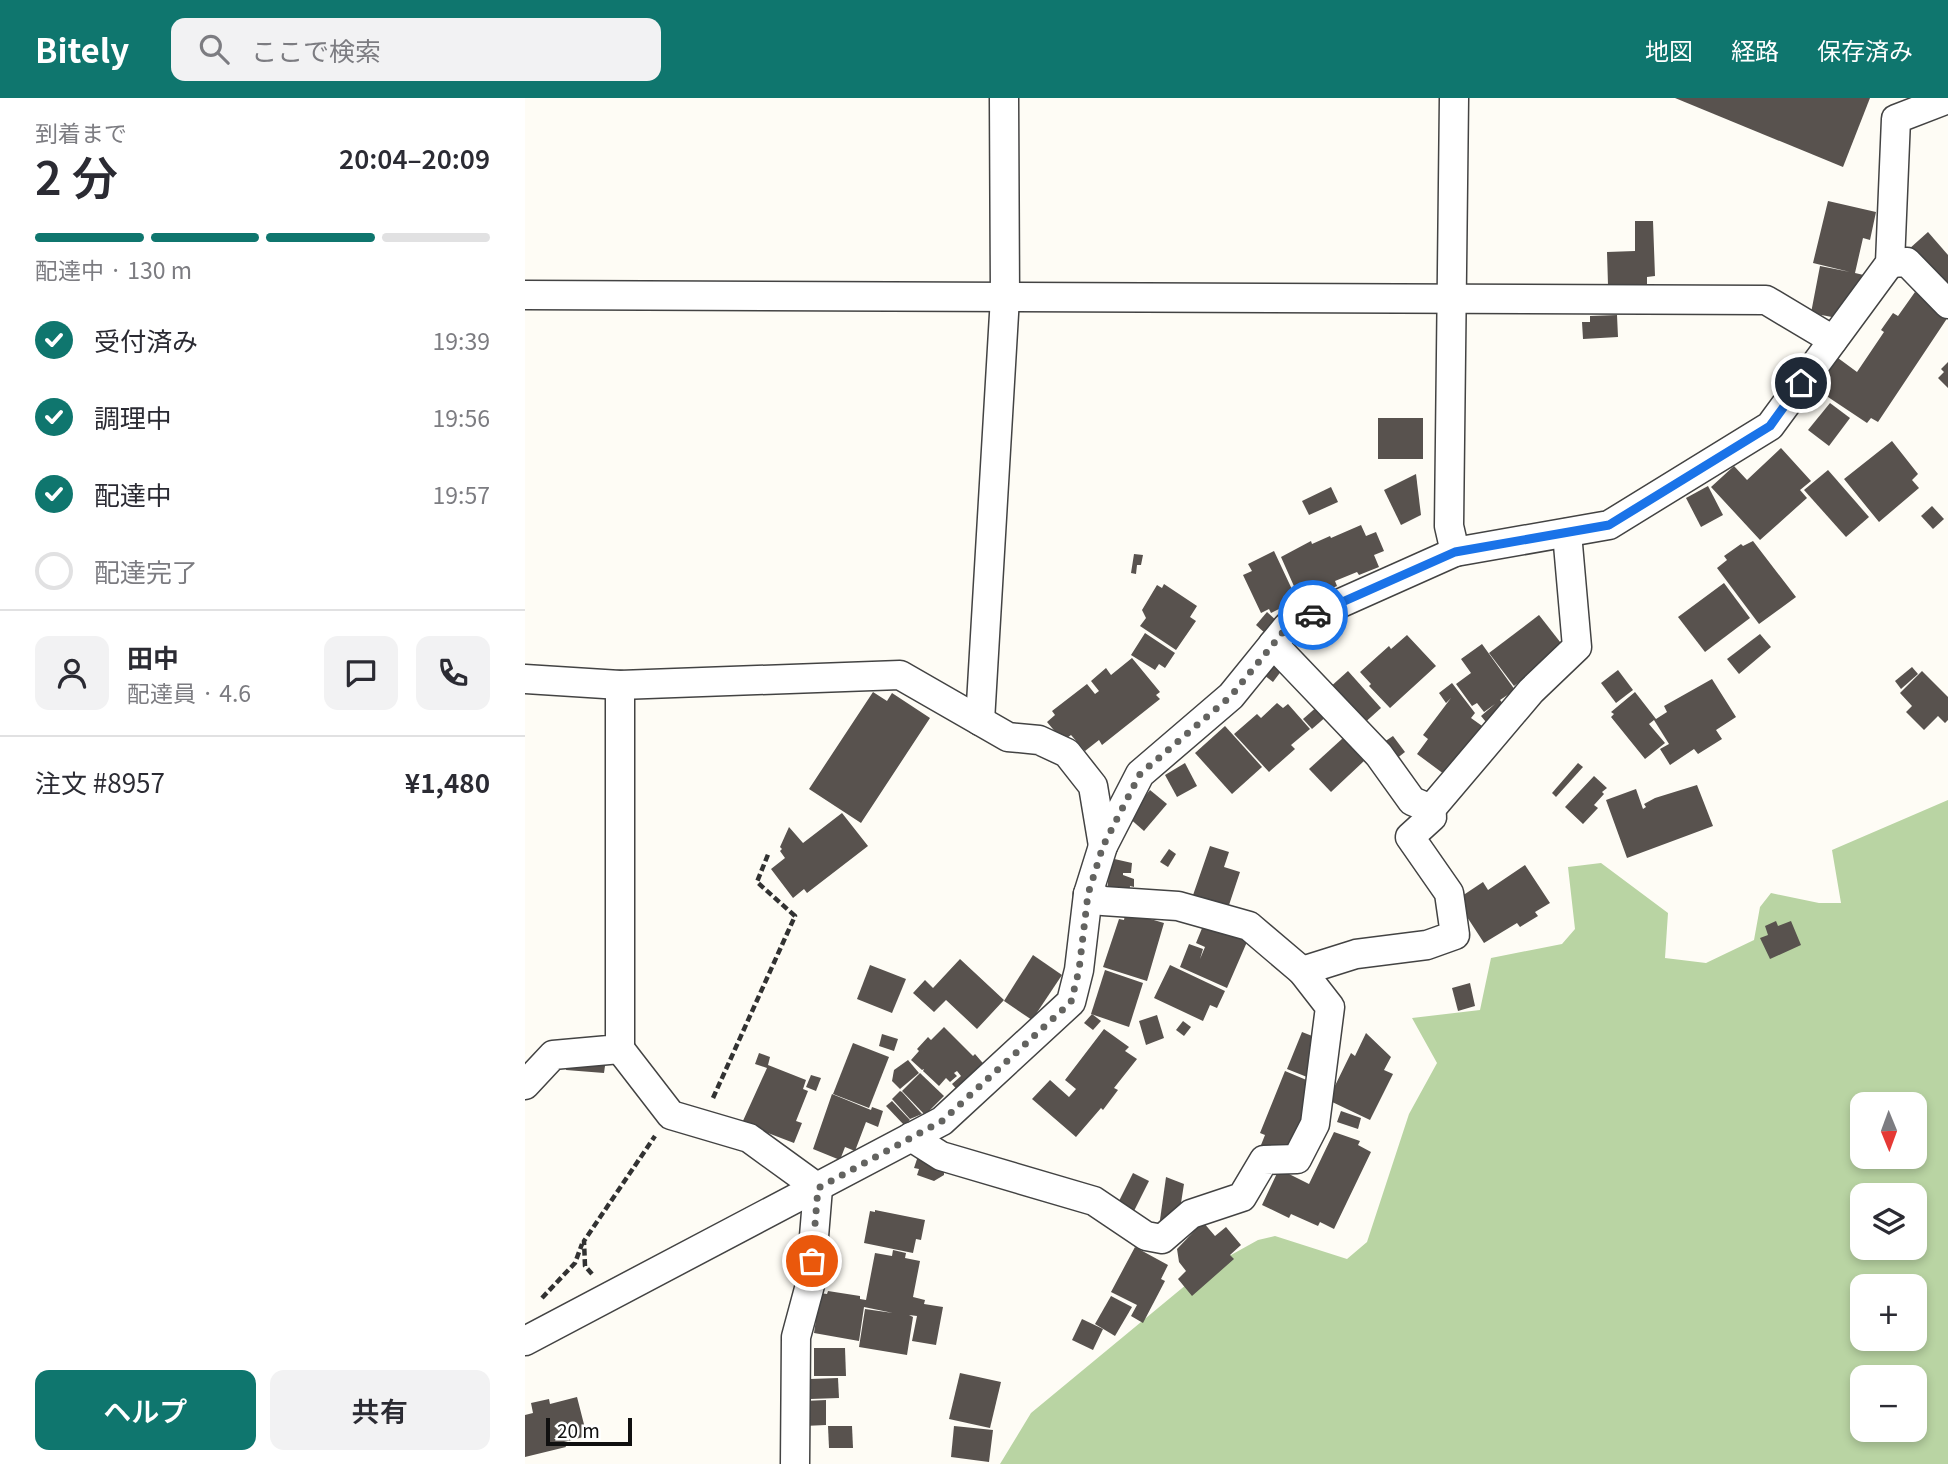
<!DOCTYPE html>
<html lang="ja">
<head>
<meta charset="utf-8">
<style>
  body { margin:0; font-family:Georgia,"Noto Sans JP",serif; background:#f2f2f3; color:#2b2b33; height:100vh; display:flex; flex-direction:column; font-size:26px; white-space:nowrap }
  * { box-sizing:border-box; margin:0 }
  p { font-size:23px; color:#7c7c81 }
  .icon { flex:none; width:38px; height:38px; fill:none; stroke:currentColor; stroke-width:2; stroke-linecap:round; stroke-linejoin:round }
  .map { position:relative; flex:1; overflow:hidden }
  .drawer { display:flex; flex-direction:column; background:#fff; width:525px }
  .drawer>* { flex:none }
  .needle { width:46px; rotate:179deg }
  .fabs { position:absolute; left:1325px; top:994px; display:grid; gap:14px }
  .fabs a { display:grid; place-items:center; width:77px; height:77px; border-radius:14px; background:#fff; box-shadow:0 4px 10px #0003; font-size:35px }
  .scale { position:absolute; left:21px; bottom:18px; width:86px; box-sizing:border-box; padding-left:7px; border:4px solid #101010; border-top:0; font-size:19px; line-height:24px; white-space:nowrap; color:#101010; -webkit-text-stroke:5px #fff; paint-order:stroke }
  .pin { position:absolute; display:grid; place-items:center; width:60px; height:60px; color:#fff; margin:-30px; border:4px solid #fff; border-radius:50%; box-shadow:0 2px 7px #0007 }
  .courier { position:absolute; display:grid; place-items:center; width:70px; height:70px; margin:-35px; border:5px solid #1a73e8; border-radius:50%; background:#fff; color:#222; box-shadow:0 2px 9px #0007 }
  .headline em { font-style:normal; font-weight:600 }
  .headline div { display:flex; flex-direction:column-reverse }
  .headline { display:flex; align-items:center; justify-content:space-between; height:119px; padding:0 35px }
  h1 { font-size:46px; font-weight:600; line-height:52px }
  .bar { display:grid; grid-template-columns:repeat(4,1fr); gap:10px 7px; align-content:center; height:84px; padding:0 35px }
  .bar i { height:9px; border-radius:5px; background:#e1e1e2 }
  .bar .active { background:#0f766e }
  .bar p { grid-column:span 4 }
  .line { display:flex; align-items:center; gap:18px; padding:0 35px; border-top:2px solid #e1e1e2 }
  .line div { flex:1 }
  .round { display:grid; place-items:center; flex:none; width:74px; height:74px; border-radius:14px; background:#f2f2f3 }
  ol { padding:0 35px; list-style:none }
  li { display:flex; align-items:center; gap:21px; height:77px }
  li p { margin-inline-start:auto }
  li .icon { padding:7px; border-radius:50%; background:#0f766e; color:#fff; stroke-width:4 }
  li:last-child { color:#7c7c81 }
  li i { width:38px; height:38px; border:4px solid #e1e1e2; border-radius:50% }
  .action { display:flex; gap:14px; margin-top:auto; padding:14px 35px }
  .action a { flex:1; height:80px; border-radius:14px; background:#0f766e; color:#fff; font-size:28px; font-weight:600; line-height:80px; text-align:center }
  .action a+a { background:#f2f2f3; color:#2b2b33 }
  header { display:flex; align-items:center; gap:42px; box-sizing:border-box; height:98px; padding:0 35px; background:#0f766e; color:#fff }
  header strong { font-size:33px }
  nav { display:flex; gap:38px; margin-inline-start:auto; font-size:24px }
  .search { width:490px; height:63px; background:#f2f2f3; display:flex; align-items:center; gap:18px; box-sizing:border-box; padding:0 24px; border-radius:14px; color:#7c7c81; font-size:26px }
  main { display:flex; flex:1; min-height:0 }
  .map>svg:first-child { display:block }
  .forest { fill:#b9d4a3; fill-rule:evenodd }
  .building { fill:#58524e }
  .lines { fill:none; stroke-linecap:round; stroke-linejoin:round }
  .street-casing { stroke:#434343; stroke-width:31 }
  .path { stroke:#323232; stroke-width:4.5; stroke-dasharray:7 3.5; stroke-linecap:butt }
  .street { stroke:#fff; stroke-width:28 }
  .done { stroke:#636360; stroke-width:7; stroke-dasharray:0 12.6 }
  .route { stroke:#1a73e8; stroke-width:9 }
</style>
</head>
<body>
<header>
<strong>Bitely</strong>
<div class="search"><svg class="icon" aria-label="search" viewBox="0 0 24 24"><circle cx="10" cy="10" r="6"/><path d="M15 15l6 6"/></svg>ここで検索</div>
<nav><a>地図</a><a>経路</a><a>保存済み</a></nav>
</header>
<main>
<section class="drawer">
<div class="headline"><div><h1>2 分</h1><p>到着まで</p></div><em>20:04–20:09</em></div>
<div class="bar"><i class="active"></i><i class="active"></i><i class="active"></i><i></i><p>配達中 · 130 m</p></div>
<ol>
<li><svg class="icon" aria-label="check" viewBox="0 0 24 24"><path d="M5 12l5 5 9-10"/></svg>受付済み<p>19:39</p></li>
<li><svg class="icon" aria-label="check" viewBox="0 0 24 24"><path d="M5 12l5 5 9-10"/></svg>調理中<p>19:56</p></li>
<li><svg class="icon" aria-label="check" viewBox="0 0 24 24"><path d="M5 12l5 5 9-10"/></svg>配達中<p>19:57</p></li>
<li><i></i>配達完了</li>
</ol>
<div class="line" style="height:126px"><a class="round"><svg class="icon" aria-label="person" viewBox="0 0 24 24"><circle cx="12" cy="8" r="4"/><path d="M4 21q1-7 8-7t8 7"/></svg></a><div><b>田中</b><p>配達員 · 4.6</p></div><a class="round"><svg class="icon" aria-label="chat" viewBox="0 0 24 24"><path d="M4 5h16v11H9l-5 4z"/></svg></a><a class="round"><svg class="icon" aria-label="phone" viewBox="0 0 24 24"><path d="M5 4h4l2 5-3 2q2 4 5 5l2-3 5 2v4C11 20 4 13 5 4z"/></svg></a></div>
<div class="line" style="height:91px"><div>注文 #8957</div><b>¥1,480</b></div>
<div class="action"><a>ヘルプ</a><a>共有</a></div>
</section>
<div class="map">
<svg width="1423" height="1366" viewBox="0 0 1423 1366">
  <rect width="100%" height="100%" fill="#fefcf5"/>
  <path class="forest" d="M1423 702V1366H475L506 1315 679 1172 733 1142 750 1138 822 1161 842 1144 884 1016 912 965 887 920 955 912 966 860 1037 846 1050 831 1043 769 1076 765 1143 815 1140 860 1181 865 1229 842 1235 809 1246 795 1294 805H1316L1307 752ZM1337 1006H1390V1059H1337ZM1337 1097H1390V1150H1337ZM1337 1188H1390V1241H1337ZM1337 1279H1390V1332H1337Z"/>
  <g class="building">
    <polygon points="1150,0 1345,0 1318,69"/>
    <polygon points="1303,103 1351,114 1345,142 1338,140 1330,175 1343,178 1312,220 1286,215 1295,168 1325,174 1288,165"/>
    <polygon points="1110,123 1128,123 1130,178 1122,179 1122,186 1083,187 1082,154 1110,153"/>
    <polygon points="1403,134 1423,157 1423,187 1384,151"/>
    <polygon points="1390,194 1423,216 1423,219 1353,324 1346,320 1342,325 1291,291 1313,260 1332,274 1359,234 1356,232 1368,215 1373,218"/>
    <polygon points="1092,217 1093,239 1058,241 1057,224 1065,224 1065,218"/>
    <polygon points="1423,264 1423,290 1413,280 1419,274 1416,271"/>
    <polygon points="1305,305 1325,320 1304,348 1283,332"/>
    <rect x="853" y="320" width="45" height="41"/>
    <polygon points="1367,343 1393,376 1387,382 1394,390 1354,424 1319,381"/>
    <polygon points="1256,350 1286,383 1275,392 1282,400 1235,442 1186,389 1209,368 1222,382"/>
    <polygon points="1303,372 1344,419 1321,439 1279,392"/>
    <polygon points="891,376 896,417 876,427 859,392"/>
    <polygon points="1183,388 1198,417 1176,429 1161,400"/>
    <polygon points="806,389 813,404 784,417 777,403"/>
    <polygon points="1407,408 1419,421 1408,431 1396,418"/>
    <polygon points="836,427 841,438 851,434 859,453 849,457 854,469 834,477 832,474 810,483 812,488 776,504 756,459 786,443 787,446 805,438 806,440"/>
    <polygon points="1228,443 1271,499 1234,526 1192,470 1202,462 1199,458 1216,446 1218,448"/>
    <polygon points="749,453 772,502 746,515 744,511 736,515 718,477 727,473 723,466"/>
    <polygon points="609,456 618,457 616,467 612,467 611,476 606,475"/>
    <polygon points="1199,485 1225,520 1180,554 1153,519"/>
    <polygon points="639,486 672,508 665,519 671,523 651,552 615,528 621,520 617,512 632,487 637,490"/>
    <polygon points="742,514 753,524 741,536 731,527"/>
    <polygon points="1014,517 1039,549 989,588 964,555"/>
    <polygon points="620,535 650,555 640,570 634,566 630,572 606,557"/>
    <polygon points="1235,536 1246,549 1214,576 1202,561"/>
    <polygon points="882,537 911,568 865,610 844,588 846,586 835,574 864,548 866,551"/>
    <polygon points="957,546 990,592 975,602 981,609 961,624 956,618 970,606 959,614 952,605 947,608 931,586 946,575 936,561"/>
    <polygon points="607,560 635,594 631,597 635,601 577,647 574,642 560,653 546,637 538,643 522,624 530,617 527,613 562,586 570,596 574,593 566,583 581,570 586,577"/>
    <polygon points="747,565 757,572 748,584 739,577"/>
    <polygon points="1387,569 1393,576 1376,591 1370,583"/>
    <polygon points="1093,572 1108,592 1091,605 1076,585"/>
    <polygon points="823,573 856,610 836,628 803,591"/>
    <polygon points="1397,573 1423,599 1423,622 1420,625 1413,618 1399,632 1381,614 1387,608 1375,595"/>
    <polygon points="1187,581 1211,619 1191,632 1197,641 1173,656 1169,651 1145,667 1135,651 1144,646 1129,622 1124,626 1140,645 1120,661 1086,619 1089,616 1086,614 1110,594 1131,621 1142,614 1139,608"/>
    <polygon points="927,585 950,615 946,620 960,630 923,679 892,656 903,641 898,637 926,600 921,605 914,595"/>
    <polygon points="348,594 362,603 367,595 405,620 336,725 284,691"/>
    <polygon points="752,605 758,610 763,606 785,631 766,647 770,651 744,674 709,636 732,616 736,620"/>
    <polygon points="794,607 803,617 787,631 778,621"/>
    <polygon points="700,628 737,669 707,696 670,655"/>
    <polygon points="868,638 880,654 871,661 859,644"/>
    <polygon points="818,640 839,663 806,694 784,671"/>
    <polygon points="660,665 672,688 652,699 640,677"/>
    <polygon points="1053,665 1058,669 1031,699 1027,695"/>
    <polygon points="1069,678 1082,690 1077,694 1079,696 1069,707 1073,710 1058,726 1040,709"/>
    <polygon points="1172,687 1188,728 1102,760 1081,702 1111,691 1118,711 1121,709 1119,706 1130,700"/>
    <polygon points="625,692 642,706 619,733 603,719"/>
    <polygon points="317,715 343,748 282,795 279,791 268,800 246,771 260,760 255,753 257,751 255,749 264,729 278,745"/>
    <polygon points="685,748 704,754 699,769 715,774 702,813 667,800"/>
    <polygon points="644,751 651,756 643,769 635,764"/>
    <polygon points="585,760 607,765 606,775 598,775 598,777 609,781 609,789 605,788 604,798 582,796"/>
    <polygon points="1000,767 1025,805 1010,814 1013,818 995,829 992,825 959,845 931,802 958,784 963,792"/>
    <polygon points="601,811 624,814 622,820 639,825 622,883 578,869 594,821 599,822"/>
    <polygon points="682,818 725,837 702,890 655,869 664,846 678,851 675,861 680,849 671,845"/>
    <polygon points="1251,823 1253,828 1266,823 1276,847 1245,861 1235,840 1243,837 1240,828"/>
    <polygon points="508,857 537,877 507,922 479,903"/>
    <polygon points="435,861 479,902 452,931 421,902 409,914 388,895 400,882 408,890"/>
    <polygon points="345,867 381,881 367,915 332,901"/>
    <polygon points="645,867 700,893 692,910 685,907 678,923 629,900"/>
    <polygon points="580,872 618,885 604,929 566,916"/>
    <polygon points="945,885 950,908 933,913 927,890"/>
    <polygon points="567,916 576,923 568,932 559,925"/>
    <polygon points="632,917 639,940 621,947 614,923"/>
    <polygon points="658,923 666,929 659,938 651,932"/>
    <polygon points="419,929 448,958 450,956 463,971 436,996 427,986 436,978 432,973 429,975 432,978 425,984 421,980 414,988 398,973 399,971 397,972 386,962 394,953 392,951 403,939 406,942"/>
    <polygon points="579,931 604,949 600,953 612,961 589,990 593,992 578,1012 576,1010 551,1039 507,1001 525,982 544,999 551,991 540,982"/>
    <polygon points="777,934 795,941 787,981 762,971"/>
    <polygon points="841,935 866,959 859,972 868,976 845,1022 803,1002 826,955 830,958"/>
    <polygon points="357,936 373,941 369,953 354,948"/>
    <polygon points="328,945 364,959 344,1010 308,996"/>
    <polygon points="234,955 245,959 243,967 281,982 278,991 283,993 271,1023 277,1025 269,1045 217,1025 242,970 230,966"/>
    <polygon points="383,962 394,975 375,991 367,983 369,972"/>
    <polygon points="42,965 80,968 79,975 41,972"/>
    <polygon points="760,973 791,986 763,1058 736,1047 740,1037 735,1035"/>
    <polygon points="395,975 419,998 400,1017 377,993"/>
    <polygon points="286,977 296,980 291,993 281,989"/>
    <polygon points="375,993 377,994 397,1016 385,1021 367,1001"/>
    <polygon points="307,996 346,1012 347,1009 358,1013 353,1029 341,1024 330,1053 320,1049 315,1062 288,1051"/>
    <polygon points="367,1003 385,1022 379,1027 361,1008"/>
    <polygon points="816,1013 836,1020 833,1031 812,1024"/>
    <polygon points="809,1034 835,1043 833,1047 846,1054 809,1131 795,1124 793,1128 766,1116 764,1120 737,1107 754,1071 784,1086"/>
    <polygon points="393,1058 419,1062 419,1077 409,1083 392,1077 394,1071 389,1070"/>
    <polygon points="608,1075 624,1083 607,1117 591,1109"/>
    <polygon points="641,1079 659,1086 653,1124 634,1129"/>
    <polygon points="350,1112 400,1122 396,1142 391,1141 388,1155 339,1145 345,1113 350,1114"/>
    <polygon points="678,1124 690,1138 701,1129 716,1147 705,1157 709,1161 667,1198 653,1181 661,1173 654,1164 652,1151"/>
    <polygon points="610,1149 643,1167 636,1181 640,1183 618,1225 606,1218 612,1207 586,1194"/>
    <polygon points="368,1152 381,1155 380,1160 395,1163 388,1199 400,1202 399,1206 418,1209 411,1247 387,1243 392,1218 384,1217 388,1219 382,1257 334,1249 340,1211 368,1215 339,1209 334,1243 289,1235 295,1195 302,1196 303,1193 335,1198 335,1201 341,1202 350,1155 367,1158"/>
    <polygon points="586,1198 607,1209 590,1238 570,1226"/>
    <polygon points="557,1221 578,1231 568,1252 547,1242"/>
    <polygon points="289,1250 320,1250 321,1278 289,1278"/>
    <polygon points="435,1275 476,1284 465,1330 424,1321"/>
    <polygon points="313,1280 314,1300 285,1301 285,1281"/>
    <polygon points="52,1299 62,1338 39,1344 41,1349 0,1359 0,1317 8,1315 6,1305 24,1301 25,1306"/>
    <polygon points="301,1302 301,1327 279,1328 279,1303"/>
    <polygon points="303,1328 327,1328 328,1350 304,1350"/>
    <polygon points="429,1328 468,1332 464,1364 426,1359"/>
  </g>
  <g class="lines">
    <defs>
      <g id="street">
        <polyline points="929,0 924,428 930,454"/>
        <polyline points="1365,165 1382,164 1423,206"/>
        <polyline points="0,197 1241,202 1308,242"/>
        <polyline points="748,546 854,657 887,703 906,711 1006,593 1052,549 1042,435"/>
        <polyline points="0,581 95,587 375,577 483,639 514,642 542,655 568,688 578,748"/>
        <polyline points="455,623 480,199 479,0"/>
        <polyline points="777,873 831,856 902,847 930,837 924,795 885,739 907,719 906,711"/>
        <polyline points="95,951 146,1017 224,1040 293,1090 285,1187 271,1239 270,1366"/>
        <polyline points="0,987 28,957 95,951 95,587"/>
        <polyline points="386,1039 416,1058 569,1103 621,1138 637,1141 666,1116 717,1099 739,1062 772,1061 790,1026 805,909 777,873 724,828 653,808 578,803 563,796"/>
        <polyline points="0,1243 417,1023 546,904 554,872 563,796 578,748 615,676 706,598 762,529 930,454 1084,427 1245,328 1365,165 1371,21 1423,1"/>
      </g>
    </defs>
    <use href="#street" class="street-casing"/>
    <g class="path">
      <polyline points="188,1000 270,818 232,784 244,754"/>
      <polyline points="67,1176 60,1168 59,1143 130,1038"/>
      <polyline points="17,1200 50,1165 57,1146"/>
    </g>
    <use href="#street" class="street"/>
  </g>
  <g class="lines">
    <polyline class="done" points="287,1163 293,1090 417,1023 546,904 554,872 563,796 578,748 615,676 706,598 762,529 788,517"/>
    <polyline class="route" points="788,517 930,454 1084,427 1245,328 1276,285"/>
  </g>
</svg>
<div class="fabs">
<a><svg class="needle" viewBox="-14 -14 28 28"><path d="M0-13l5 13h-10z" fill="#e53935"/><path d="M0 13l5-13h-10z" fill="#7c7c81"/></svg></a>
<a><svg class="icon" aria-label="layers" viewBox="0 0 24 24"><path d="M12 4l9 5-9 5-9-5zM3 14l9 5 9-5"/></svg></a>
<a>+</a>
<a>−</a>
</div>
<div class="scale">20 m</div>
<div class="pin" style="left:287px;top:1163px;background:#ea580c"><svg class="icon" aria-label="bag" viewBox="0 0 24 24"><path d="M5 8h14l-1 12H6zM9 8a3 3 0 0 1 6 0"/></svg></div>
<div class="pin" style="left:1276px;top:285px;background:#1f2937"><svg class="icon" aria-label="home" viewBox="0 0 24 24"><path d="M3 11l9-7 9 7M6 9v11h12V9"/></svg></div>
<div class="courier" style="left:788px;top:517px"><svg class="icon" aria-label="car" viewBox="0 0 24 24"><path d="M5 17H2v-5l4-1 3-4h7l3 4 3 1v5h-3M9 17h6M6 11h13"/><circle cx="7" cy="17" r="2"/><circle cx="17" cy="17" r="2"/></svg></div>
</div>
</main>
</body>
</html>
